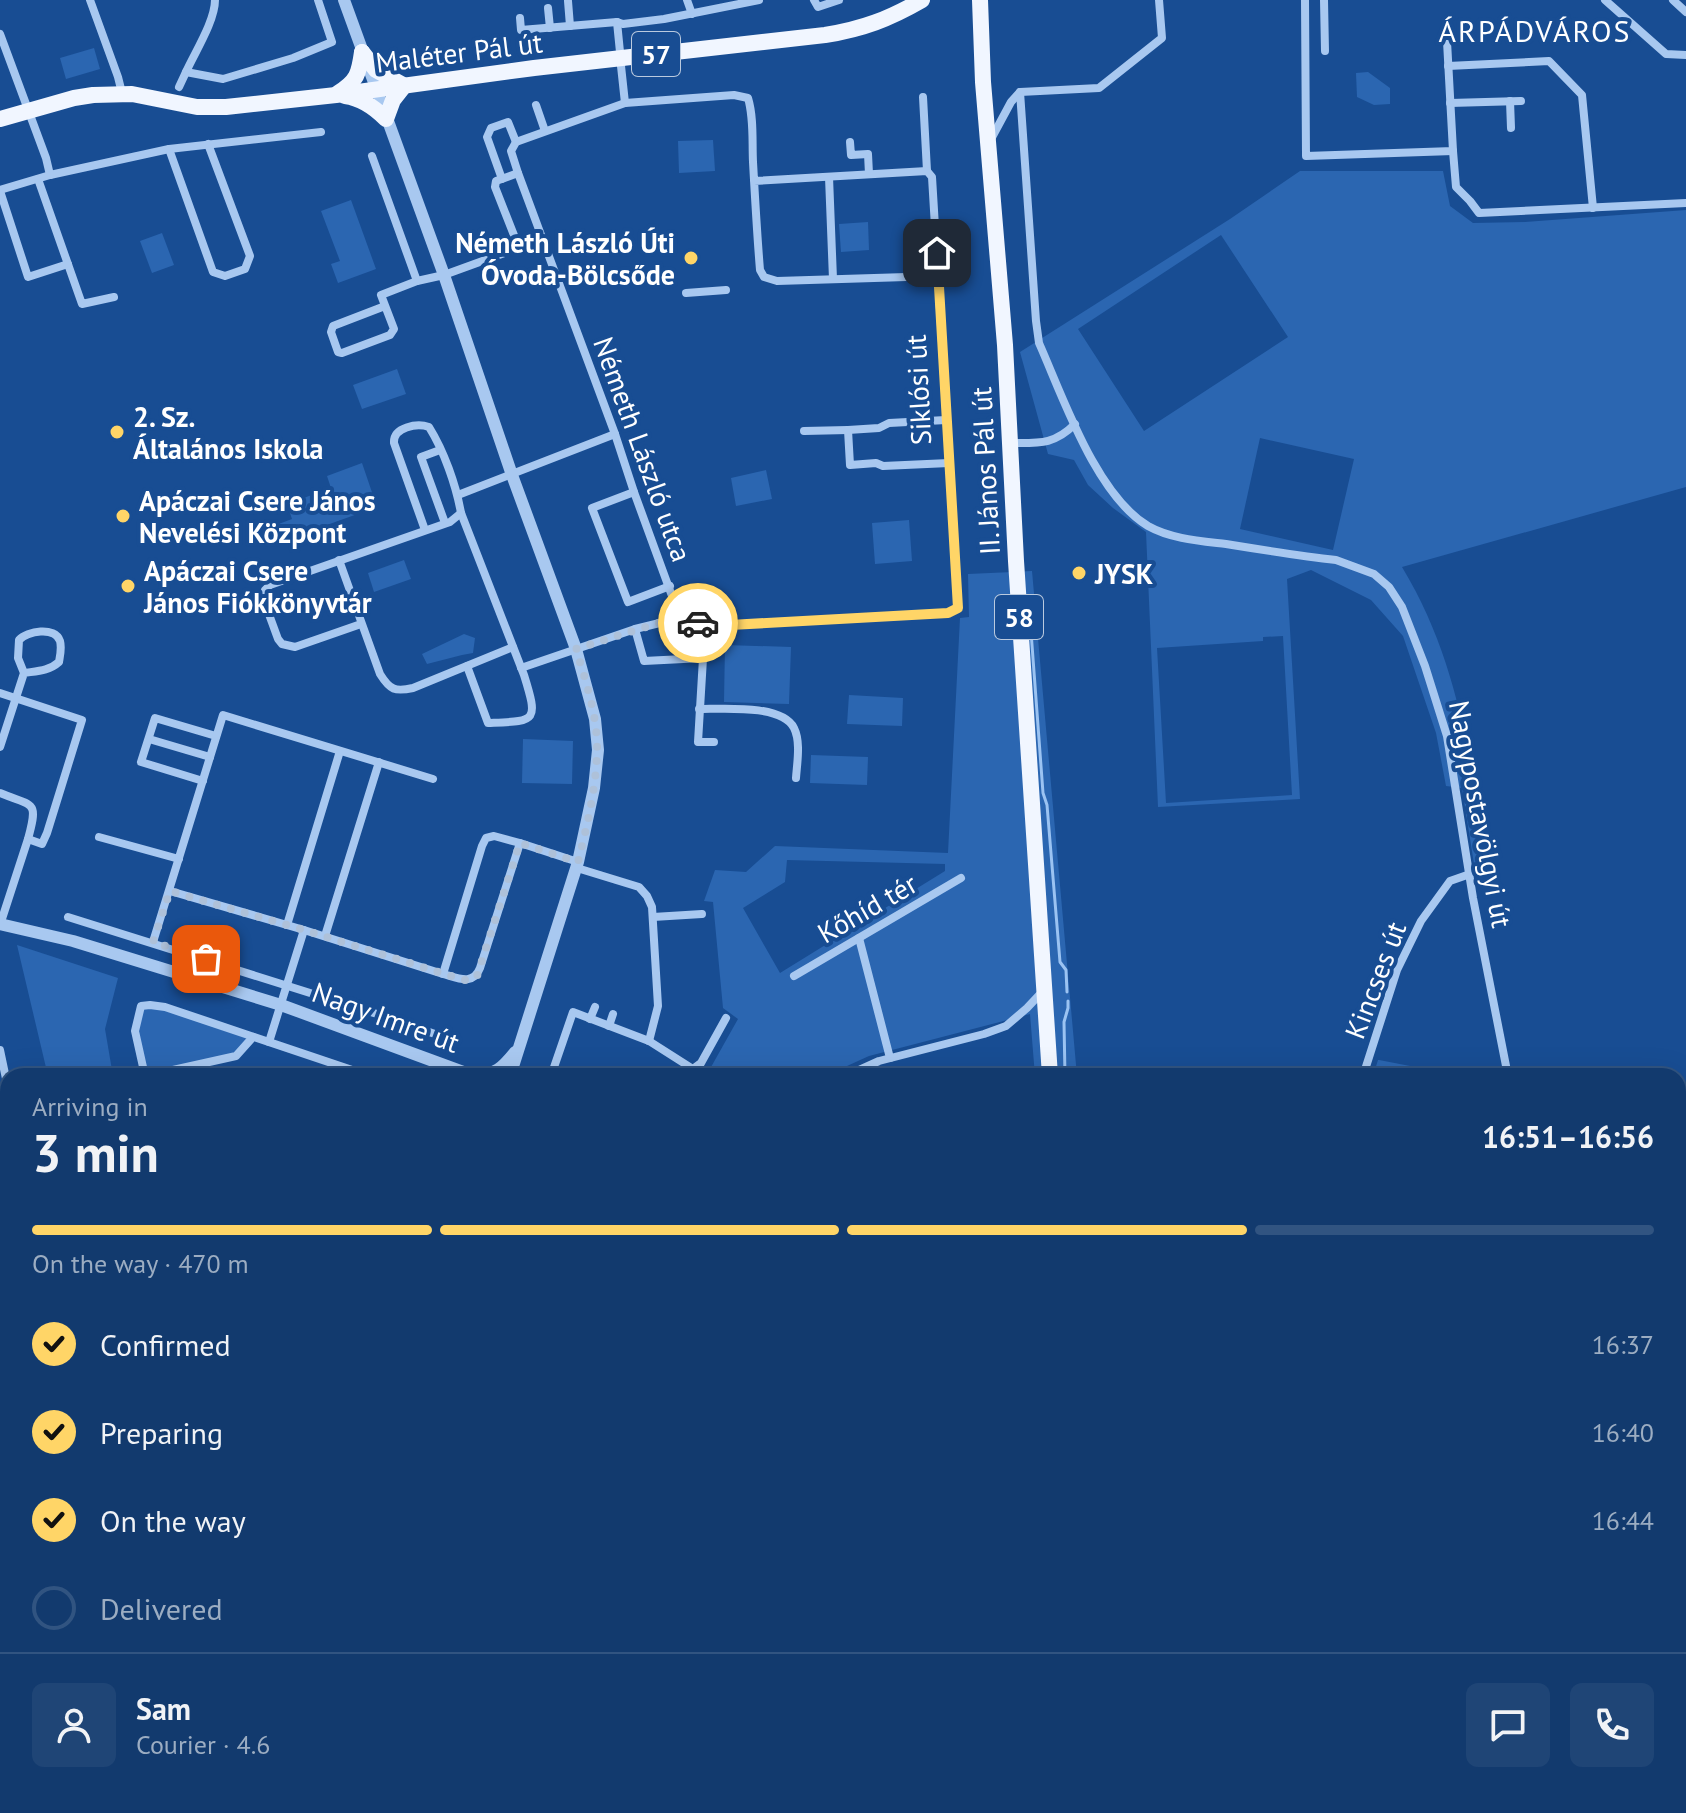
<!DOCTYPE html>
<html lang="en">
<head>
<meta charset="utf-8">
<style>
  body { margin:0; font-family:"PT Sans",sans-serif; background:#1f4576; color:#f1f3f6; height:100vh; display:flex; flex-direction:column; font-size:30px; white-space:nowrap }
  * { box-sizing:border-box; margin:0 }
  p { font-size:26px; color:#9cadc2 }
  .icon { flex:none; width:44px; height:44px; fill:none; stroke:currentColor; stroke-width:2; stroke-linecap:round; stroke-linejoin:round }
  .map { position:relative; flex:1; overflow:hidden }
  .side { position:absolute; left:0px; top:1068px; width:1686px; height:746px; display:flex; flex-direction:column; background:#123a6e; border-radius:24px 24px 0 0; box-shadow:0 8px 32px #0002,0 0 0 2px #315481 }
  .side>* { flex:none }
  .pin { position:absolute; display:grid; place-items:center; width:68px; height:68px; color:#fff; margin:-34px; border-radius:16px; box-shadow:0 4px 12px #0006 }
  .courier { position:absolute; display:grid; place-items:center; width:80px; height:80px; margin:-40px; border:6px solid #ffd567; border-radius:50%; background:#fff; color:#222; box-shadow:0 2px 10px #0007 }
  .overview em { font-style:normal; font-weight:800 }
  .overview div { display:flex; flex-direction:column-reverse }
  .overview { display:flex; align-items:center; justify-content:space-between; height:136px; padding:0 32px }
  h1 { font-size:52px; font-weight:800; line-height:60px }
  .bar { display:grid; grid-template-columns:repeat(4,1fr); gap:12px 8px; align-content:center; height:96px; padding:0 32px }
  .bar i { height:10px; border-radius:6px; background:#315481 }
  .bar .on { background:#ffd567 }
  .bar p { grid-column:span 4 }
  .line { display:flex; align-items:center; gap:20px; padding:0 32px; border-top:2px solid #315481 }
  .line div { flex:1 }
  .round { display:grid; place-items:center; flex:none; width:84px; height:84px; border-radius:12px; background:#1f4576 }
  ol { padding:0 32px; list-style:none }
  li { display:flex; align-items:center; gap:24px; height:88px }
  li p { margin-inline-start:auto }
  li .icon { padding:8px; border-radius:50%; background:#ffd567; color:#111; stroke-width:4 }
  li:last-child { color:#9cadc2 }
  li i { width:44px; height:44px; border:4px solid #315481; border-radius:50% }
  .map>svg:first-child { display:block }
  .green { fill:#2b66b1; fill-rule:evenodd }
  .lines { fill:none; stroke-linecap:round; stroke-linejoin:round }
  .stream { stroke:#9bc3f2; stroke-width:3 }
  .minor { stroke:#a8c8f0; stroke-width:8 }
  .tertiary { stroke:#a8c8f0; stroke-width:12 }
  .primary { stroke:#f1f6ff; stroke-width:16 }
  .done { stroke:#aec1d9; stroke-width:8; stroke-dasharray:0 14.4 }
  .route { stroke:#ffd567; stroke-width:10 }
  .poi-dot { fill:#ffd567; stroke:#184d93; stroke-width:3 }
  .labels { text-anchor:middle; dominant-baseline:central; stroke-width:8; stroke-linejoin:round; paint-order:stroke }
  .shield { fill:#184d93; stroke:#bacadf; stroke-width:2 }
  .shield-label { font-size:26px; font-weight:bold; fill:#fff }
  .street-label { font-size:28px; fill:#fff; stroke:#184d93 }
  .poi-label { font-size:28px; font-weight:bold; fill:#fff; stroke:#184d93; text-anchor:start }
  .neighbourhood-label { font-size:30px; letter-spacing:2px; fill:#fff; stroke:#184d93 }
</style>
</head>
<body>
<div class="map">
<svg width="1686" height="1813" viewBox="0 0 1686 1813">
  <rect width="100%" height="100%" fill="#184d93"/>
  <g class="green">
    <polygon points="94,48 100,69 66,79 60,58"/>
    <polygon points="1368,72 1390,88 1390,104 1374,105 1357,97 1356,73"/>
    <polygon points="713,140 715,171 679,173 678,141"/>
    <path d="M1300 171H1443L1450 206 1473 223 1525 222 1686 210V487L1402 567C1459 661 1470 760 1488 866L1474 864 1462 788 1446 786 1436 733 1403 636 1371 600 1311 570 1287 579 1300 799 1158 807 1146 532 1113 508 1088 485 1074 460 1048 454 1020 352 1230 219ZM1221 235 1288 337 1144 431 1078 329ZM1260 438 1354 459 1333 550 1240 529ZM1283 636 1292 795 1166 803 1157 648 1263 641V637Z"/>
    <polygon points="351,200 376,269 338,283 331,264 340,261 321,211"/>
    <polygon points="868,222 869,250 841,252 839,224"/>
    <polygon points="162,233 174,265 152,273 140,241"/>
    <polygon points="397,369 406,394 362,409 353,385"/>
    <polygon points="362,463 377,507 274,544 268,528 292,519 287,504 331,488 327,476"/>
    <polygon points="766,470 772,499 736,506 731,478"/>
    <polygon points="909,520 912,561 875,564 872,523"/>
    <polygon points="404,560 411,579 374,592 368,573"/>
    <path d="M1032 571 1077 1076H1035L1030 1014 869 1056 847 1066 832 1076H706L738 1019 723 1008 713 902 704 901 715 870 746 872 775 846 948 853 960 618 969 617 968 574ZM787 860 945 864V871L780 973 743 908 785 882Z"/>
    <polygon points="464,634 475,638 473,653 462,655 427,664 422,654"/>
    <polygon points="725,645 791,647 789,704 724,702"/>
    <polygon points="849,695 903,698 902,726 847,724"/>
    <polygon points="523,739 573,741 572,784 522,783"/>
    <polygon points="811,755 868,757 867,785 810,783"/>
    <polygon points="17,945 118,978 105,1029 113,1076 48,1076"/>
    <polygon points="150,1006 252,1037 235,1055 145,1075 136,1031 141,1007"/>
    <polygon points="1378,1060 1379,1060 1462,1076 1373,1076"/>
    <polygon points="8,1125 8,1262 0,1257 0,1127"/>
    <polygon points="0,1421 8,1424 8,1806 132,1806 132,1813 0,1813"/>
    <polygon points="873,1806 1008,1806 970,1810 969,1813 865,1813"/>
  </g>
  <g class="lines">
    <g class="stream">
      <polyline points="1030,618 1043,793 1047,805 1060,962 1066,970 1067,992"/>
      <polyline points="1065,1076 1064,1022 1068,1008 1068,1001"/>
      <polyline points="0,1239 7,1259"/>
      <polyline points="0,1447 8,1451"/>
    </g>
    <g class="minor">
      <polyline points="90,0 118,77 122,93"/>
      <path d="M215 0C215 21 195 52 186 72L223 79 293 58 332 42 318 0"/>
      <polyline points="687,0 692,14"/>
      <polyline points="814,0 818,7 839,0"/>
      <polyline points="1305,0 1306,156 1453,151 1446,23"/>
      <polyline points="1324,0 1325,51"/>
      <polyline points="1605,0 1666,54 1686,55"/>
      <polyline points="1673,0 1686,12"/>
      <polyline points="568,1 570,26"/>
      <polyline points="548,8 550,28"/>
      <polyline points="520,18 521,30 617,22 623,24 664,19 759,0"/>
      <polyline points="617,22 620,52 623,58 621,66 625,103"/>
      <polyline points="0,34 46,158 50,175"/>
      <polyline points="1448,66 1549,61 1582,95 1593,208"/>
      <polyline points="179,87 186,72"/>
      <path d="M1020 92 1036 321 1039 343C1063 397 1096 495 1148 526 1171 539 1201 541 1226 544 1263 550 1299 556 1336 560L1374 574 1389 587 1402 607 1425 666 1447 736 1473 898 1508 1076"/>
      <polyline points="923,97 927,171"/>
      <polyline points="1510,101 1511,128"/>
      <polyline points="1450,103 1521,101"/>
      <polyline points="536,105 545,131"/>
      <polyline points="990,141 1011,102 1020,92 1099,88 1162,38 1159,0"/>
      <polyline points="850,142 851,155 868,154 869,174"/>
      <polyline points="169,149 213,272 225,276 245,269 250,256 208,144"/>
      <polyline points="1453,151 1456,187 1470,201 1479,213 1686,203"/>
      <polyline points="372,156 417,281"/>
      <polyline points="518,173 496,181 495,187 519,248"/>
      <polyline points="829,177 833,279"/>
      <polyline points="38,179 82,304 114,297"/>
      <polyline points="502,179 487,137 491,128 508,122 516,142"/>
      <path d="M754 181 927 171 932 177 958 608 948 613 730 625H705L680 618 634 492 615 434 518 173 511 151 516 142 625 103 734 95 748 98C754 118 752 141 753 162 755 198 757 234 760 270L764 277 777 281 939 276"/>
      <polyline points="0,190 50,175 169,149 321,132"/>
      <polyline points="0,191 28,277 68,264"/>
      <polyline points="686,293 726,290"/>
      <polyline points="385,306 333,326 331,332 338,352 342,353 390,335 394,329 381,295 417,281 444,275 543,239"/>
      <polyline points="946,420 889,423 879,428 848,430 850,465 876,463 883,466 949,463"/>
      <polyline points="804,431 848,430"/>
      <path d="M1011 443C1039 443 1054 445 1075 424"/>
      <polyline points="440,450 421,457 445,523"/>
      <polyline points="634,492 592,508 628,602 670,586"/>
      <polyline points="458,495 615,434"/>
      <path d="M425 530 394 443C393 427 417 423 429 427 444 451 456 485 461 513L524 675C539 723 536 721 488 723L467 666"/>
      <path d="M339 560 380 674C390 690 395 692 413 688L513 647"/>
      <polyline points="361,624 295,647 282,644 278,639 263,598 265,590 270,585 450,522 461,513"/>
      <polyline points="705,625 698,742 714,742"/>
      <polyline points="635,629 644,661 703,658"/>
      <polyline points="521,668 635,629 680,618"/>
      <polyline points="0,693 82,720 47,833 42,844 28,839 0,925"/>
      <path d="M699 709C723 709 782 704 794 728 801 742 797 763 796 778"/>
      <polyline points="149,739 210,757"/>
      <path d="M0 747 24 673 18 658 19 640C27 631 55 626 60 641 62 648 60 656 59 662 49 671 37 671 24 673"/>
      <polyline points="203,781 141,762 155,718 216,736"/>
      <path d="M0 793C33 807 39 799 28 839"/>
      <polyline points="99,837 179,859"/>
      <polyline points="577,868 639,887 647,896 652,907 658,1006 649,1041"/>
      <path d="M170 891 304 930 443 974C458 978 473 986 480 968L520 843 578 862"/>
      <polyline points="68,917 393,1019 446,1038"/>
      <polyline points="653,917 702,914"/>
      <polyline points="287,925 340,751"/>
      <polyline points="325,936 379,762"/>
      <polyline points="859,938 890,1058"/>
      <polyline points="153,942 223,715 433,779"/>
      <polyline points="443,974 482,846 486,838 494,836 520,843"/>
      <polyline points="794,976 961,878"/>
      <polyline points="590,1019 595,1007"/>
      <polyline points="609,1026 613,1014"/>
      <polyline points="269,1042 304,930"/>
      <polyline points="0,1050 8,1088"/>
      <polyline points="693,1069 705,1076"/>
      <polyline points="145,1076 135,1031 141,1006 150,1005 165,1007 370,1076"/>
      <polyline points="146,1076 236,1056 253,1037"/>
      <polyline points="551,1076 573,1012 649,1041 693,1069 701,1063 726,1018"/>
      <polyline points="846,1076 879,1061 984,1034 1006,1026 1027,1008 1043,991"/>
      <polyline points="1363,1076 1397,970 1421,921 1450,881 1470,874"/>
      <polyline points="0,1109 8,1105"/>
      <polyline points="1678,1189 1686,1187"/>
      <polyline points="0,1413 8,1416"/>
      <polyline points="1678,1720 1686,1726"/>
      <polyline points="547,1806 550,1813"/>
      <polyline points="852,1806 855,1813"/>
      <polyline points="880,1813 890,1806"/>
      <polyline points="1353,1813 1354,1806"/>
      <polyline points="1489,1813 1490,1806"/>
    </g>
    <g class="tertiary">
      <polyline points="344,0 444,275 512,475 576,649 595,719 598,750 594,788 578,862 510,1076"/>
      <polyline points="0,924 73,941 281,1005 474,1076"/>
      <path d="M475 1076C496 1074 502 1068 515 1052"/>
      <polyline points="1678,1652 1686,1648"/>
      <polyline points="1553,1813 1556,1806"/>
    </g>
    <g class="primary">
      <polyline points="980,0 983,82 1005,345 1016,561 1050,1076"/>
      <polyline points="362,52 376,70 403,85"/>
      <path d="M338 93C357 81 359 74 362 52"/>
      <path d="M345 96C361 98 374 107 386 119L393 100 404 86"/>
      <path d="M0 119 74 98 93 95 132 94 197 107H226L336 95 534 68 825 35C863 29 889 19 922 0"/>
      <polyline points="1100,1806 1101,1813"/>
    </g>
  </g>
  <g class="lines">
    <path class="done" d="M206 959 153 942 170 891 304 930 464 980H471L477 976 520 843 578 862C587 826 596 789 597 752 598 717 586 682 576 649L668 620 680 618 698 623"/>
    <polyline class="route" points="698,623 730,625 948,613 958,608 937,253"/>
  </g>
  <g class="poi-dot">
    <circle cx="691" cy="258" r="8"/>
    <circle cx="117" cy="432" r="8"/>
    <circle cx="123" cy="516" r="8"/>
    <circle cx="1079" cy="573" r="8"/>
    <circle cx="128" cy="586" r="8"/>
  </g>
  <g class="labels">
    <g class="shield">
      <rect x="632" y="32" width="48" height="44" rx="6"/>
      <rect x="995" y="595" width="48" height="44" rx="6"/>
    </g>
    <g class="shield-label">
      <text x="656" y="54">57</text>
      <text x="1019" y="617">58</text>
    </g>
    <g class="street-label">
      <text transform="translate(459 52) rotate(-7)">Maléter Pál út</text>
      <text transform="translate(918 390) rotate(-93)">Siklósi út</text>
      <text transform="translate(643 449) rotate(70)">Németh László utca</text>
      <text transform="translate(985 471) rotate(-93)">II. János Pál út</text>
      <text transform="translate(1481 814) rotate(79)">Nagypostavölgyi út</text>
      <text transform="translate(867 908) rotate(-30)">Kőhíd tér</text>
      <text transform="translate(1375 980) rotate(-69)">Kincses út</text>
      <text transform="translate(386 1017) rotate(20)">Nagy Imre út</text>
    </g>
    <g class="poi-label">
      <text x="675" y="242" text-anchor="end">Németh László Úti<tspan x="675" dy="32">Óvoda-Bölcsőde</tspan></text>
      <text x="133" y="416">2. Sz.<tspan x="133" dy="32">Általános Iskola</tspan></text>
      <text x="139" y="500">Apáczai Csere János<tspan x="139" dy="32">Nevelési Központ</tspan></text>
      <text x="144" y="570">Apáczai Csere<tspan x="144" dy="32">János Fiókkönyvtár</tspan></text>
      <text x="1095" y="573">JYSK</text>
    </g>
    <g class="neighbourhood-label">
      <text x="1535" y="30">ÁRPÁDVÁROS</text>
    </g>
  </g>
</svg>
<div class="pin" style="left:206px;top:959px;background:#ea580c"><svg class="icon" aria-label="bag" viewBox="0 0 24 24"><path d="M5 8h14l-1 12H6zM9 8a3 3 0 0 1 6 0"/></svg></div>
<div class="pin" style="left:937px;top:253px;background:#1f2937"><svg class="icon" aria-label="home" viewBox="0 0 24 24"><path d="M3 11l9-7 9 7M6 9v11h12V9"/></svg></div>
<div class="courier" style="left:698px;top:623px"><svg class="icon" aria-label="car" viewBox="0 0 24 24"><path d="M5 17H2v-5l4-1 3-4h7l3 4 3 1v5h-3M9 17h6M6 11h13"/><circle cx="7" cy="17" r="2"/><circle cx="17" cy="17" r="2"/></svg></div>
<section class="side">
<div class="overview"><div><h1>3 min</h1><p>Arriving in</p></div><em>16:51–16:56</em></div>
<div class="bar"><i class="on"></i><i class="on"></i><i class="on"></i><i></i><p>On the way · 470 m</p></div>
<ol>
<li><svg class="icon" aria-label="check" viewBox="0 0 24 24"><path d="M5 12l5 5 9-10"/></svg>Confirmed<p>16:37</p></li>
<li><svg class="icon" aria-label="check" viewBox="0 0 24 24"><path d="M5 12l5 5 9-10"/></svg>Preparing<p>16:40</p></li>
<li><svg class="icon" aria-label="check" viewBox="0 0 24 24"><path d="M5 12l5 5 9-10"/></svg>On the way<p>16:44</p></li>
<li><i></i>Delivered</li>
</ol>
<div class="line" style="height:144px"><a class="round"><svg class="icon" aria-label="person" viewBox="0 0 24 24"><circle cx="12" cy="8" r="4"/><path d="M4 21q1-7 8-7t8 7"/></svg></a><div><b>Sam</b><p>Courier · 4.6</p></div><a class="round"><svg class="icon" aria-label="chat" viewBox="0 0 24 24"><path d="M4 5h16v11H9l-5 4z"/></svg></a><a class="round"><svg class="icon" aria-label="phone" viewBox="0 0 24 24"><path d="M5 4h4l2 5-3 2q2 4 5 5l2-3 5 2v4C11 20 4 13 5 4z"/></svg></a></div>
</section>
</div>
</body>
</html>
